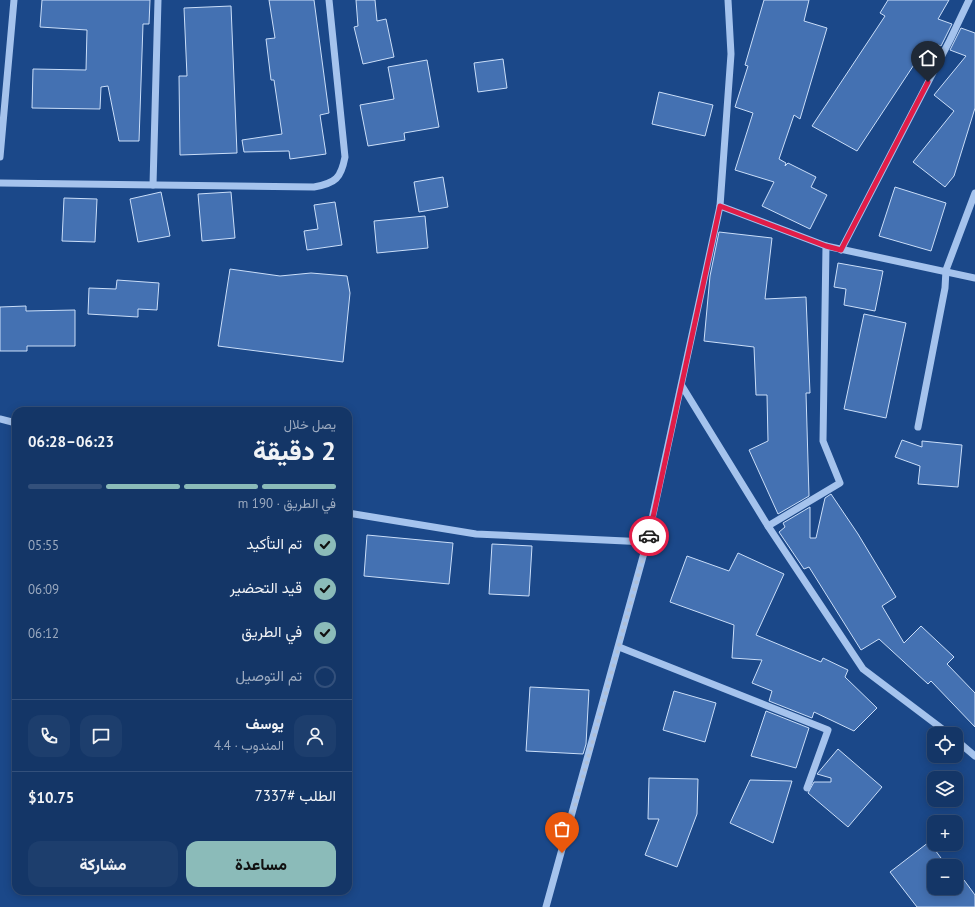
<!DOCTYPE html>
<html lang="ar">
<head>
<meta charset="utf-8">
<style>
  body { margin:0; font-family:"PT Sans",Vazirmatn,sans-serif; background:#1d3e6d; color:#f1f3f6; direction:rtl; height:100vh; display:flex; flex-direction:column; font-size:15px; white-space:nowrap }
  * { box-sizing:border-box; margin:0 }
  p { font-size:13px; color:#9dabc0 }
  .icon { flex:none; width:22px; height:22px; fill:none; stroke:currentColor; stroke-width:2; stroke-linecap:round; stroke-linejoin:round }
  .map { position:relative; flex:1; overflow:hidden; direction:ltr }
  .side { position:absolute; left:12px; top:407px; width:340px; height:488px; display:flex; flex-direction:column; background:#143667; border-radius:12px; box-shadow:0 2px 10px #0003,0 0 0 1px #33507b; direction:rtl }
  .side>* { flex:none }
  .fabs { position:absolute; left:927px; top:727px; display:grid; gap:8px }
  .fabs a { display:grid; place-items:center; width:36px; height:36px; border-radius:8px; background:#143667; box-shadow:0 2px 10px #0003,0 0 0 1px #33507b; font-size:20px }
  .pin { position:absolute; display:grid; place-items:center; width:34px; height:34px; color:#fff; margin:-41px -17px; border-radius:50% 50% 50% 0; rotate:-45deg; box-shadow:0 0 4px #0007 }
  .pin .icon { rotate:45deg }
  .courier { position:absolute; display:grid; place-items:center; width:40px; height:40px; margin:-20px; border:3px solid #e11d48; border-radius:50%; background:#fff; color:#222; box-shadow:0 1px 5px #0007 }
  .head em { font-style:normal; font-weight:800 }
  .head div { display:flex; flex-direction:column-reverse }
  .head { display:flex; align-items:center; justify-content:space-between; height:68px; padding:0 16px }
  h1 { font-size:26px; font-weight:800; line-height:30px }
  .bar { display:grid; grid-template-columns:repeat(4,1fr); gap:6px 4px; align-content:center; height:48px; padding:0 16px }
  .bar i { height:5px; border-radius:3px; background:#33507b }
  .bar .active { background:#8bbbb9 }
  .bar p { grid-column:span 4 }
  .line { display:flex; align-items:center; gap:10px; padding:0 16px; border-top:1px solid #33507b }
  .line div { flex:1 }
  .round { display:grid; place-items:center; flex:none; width:42px; height:42px; border-radius:12px; background:#1d3e6d }
  ol { padding:0 16px; list-style:none }
  li { display:flex; align-items:center; gap:12px; height:44px }
  li p { margin-inline-start:auto }
  li .icon { padding:4px; border-radius:50%; background:#8bbbb9; color:#111; stroke-width:4 }
  li:last-child { color:#9dabc0 }
  li i { width:22px; height:22px; border:2px solid #33507b; border-radius:50% }
  .action { display:flex; gap:8px; margin-top:auto; padding:8px 16px }
  .action a { flex:1; height:46px; border-radius:12px; background:#8bbbb9; color:#111; font-size:16px; font-weight:800; line-height:46px; text-align:center }
  .action a+a { background:#1d3e6d; color:#f1f3f6 }
  .map>svg:first-child { display:block }
  .building { fill:#4471b2; stroke:#cadef9 }
  .lines { fill:none; stroke-linecap:round; stroke-linejoin:round }
  .minor { stroke:#a5c3ed; stroke-width:7 }
  .done { stroke:#afbfd6; stroke-width:4; stroke-dasharray:0 7.2 }
  .route { stroke:#e11d48; stroke-width:5 }
</style>
</head>
<body>
<div class="map">
<svg width="975" height="907" viewBox="0 0 975 907">
  <rect width="100%" height="100%" fill="#1b4889"/>
  <g class="building">
    <polygon points="42,0 150,0 149,24 143,24 139,141 119,141 108,86 101,87 100,109 32,108 33,69 86,70 87,30 40,27"/>
    <polygon points="269,0 314,0 329,113 320,115 326,154 290,159 289,151 244,152 242,140 282,134 274,80 271,80 266,39 275,38"/>
    <polygon points="356,0 375,0 377,21 386,19 394,57 363,64 354,27 358,26"/>
    <polygon points="764,0 809,0 804,21 827,28 800,119 794,115 779,159 786,163 785,166 788,163 816,177 811,187 827,195 810,229 762,206 774,182 735,170 753,113 735,107 748,66 745,65"/>
    <polygon points="888,0 949,0 938,19 952,24 941,46 929,42 857,151 812,126 885,16 880,13"/>
    <polygon points="231,6 237,153 180,155 179,76 187,76 184,8"/>
    <polygon points="961,28 975,33 975,108 954,176 945,187 913,162 954,111 934,95 966,56 950,50"/>
    <polygon points="503,59 507,88 478,92 474,63"/>
    <polygon points="427,60 439,127 404,133 405,140 368,146 360,105 394,99 388,67"/>
    <polygon points="659,92 713,105 705,136 652,124"/>
    <polygon points="443,177 448,207 419,212 414,182"/>
    <polygon points="895,187 946,203 931,251 879,236"/>
    <polygon points="161,192 170,236 138,242 130,199"/>
    <polygon points="231,192 235,238 202,241 198,194"/>
    <polygon points="64,198 97,199 95,242 62,241"/>
    <polygon points="335,202 342,245 307,250 304,231 318,229 314,205"/>
    <polygon points="425,216 428,248 377,253 374,221"/>
    <polygon points="719,232 772,238 765,299 806,297 810,393 806,393 809,496 778,514 749,450 768,441 767,395 756,395 754,347 704,341 710,276"/>
    <polygon points="838,263 883,271 875,311 844,305 846,289 834,287"/>
    <polygon points="230,269 280,276 311,273 347,276 350,293 343,362 218,346"/>
    <polygon points="117,280 159,283 157,310 138,309 138,317 88,314 89,288 116,289"/>
    <polygon points="26,306 26,311 75,310 75,346 27,346 27,351 0,351 0,307"/>
    <polygon points="864,314 906,323 886,418 844,409"/>
    <polygon points="902,440 922,447 922,441 962,445 958,487 918,484 920,466 895,457"/>
    <polygon points="831,494 858,534 896,597 882,606 904,643 921,626 954,657 947,664 975,693 975,727 931,681 928,684 879,639 861,650 809,567 804,569 779,532 785,527 783,523 810,507 810,538 816,538 825,498"/>
    <polygon points="367,535 453,543 449,584 364,576"/>
    <polygon points="492,544 532,546 529,596 489,594"/>
    <polygon points="738,553 784,574 756,635 821,662 823,658 848,670 845,677 877,708 854,731 814,712 812,718 769,701 772,691 752,683 762,660 732,658 734,625 670,602 687,556 729,571"/>
    <polygon points="530,687 589,690 586,744 583,754 526,751"/>
    <polygon points="674,691 716,703 705,742 663,730"/>
    <polygon points="766,711 809,728 796,768 751,756"/>
    <polygon points="838,749 882,787 848,827 808,793 814,782 831,782 831,778 817,774"/>
    <polygon points="649,778 698,779 697,814 677,867 645,855 659,819 648,819"/>
    <polygon points="750,780 792,781 773,843 730,823"/>
    <polygon points="929,842 947,866 934,866 934,888 956,888 956,878 960,883 964,880 975,895 975,907 917,907 890,872"/>
  </g>
  <g class="lines">
    <g class="minor">
      <polyline points="0,157 14,0"/>
      <path d="M0 183 314 187C336 183 341 178 345 157L329 0"/>
      <polyline points="153,185 158,0"/>
      <polyline points="720,206 826,246 975,278"/>
      <polyline points="841,250 950,40 969,0"/>
      <polyline points="682,386 768,526 863,669 949,734"/>
      <polyline points="0,419 16,423"/>
      <polyline points="918,427 945,288 946,270 975,193"/>
      <polyline points="348,513 476,534 647,542 720,206 731,54 728,0"/>
      <polyline points="768,526 840,483 823,441 826,246"/>
      <polyline points="619,647 828,730 807,788"/>
      <polyline points="956,740 975,756"/>
      <polyline points="546,907 647,542"/>
    </g>
  </g>
  <g class="lines">
    <polyline class="done" points="562,853 649,536"/>
    <polyline class="route" points="649,536 720,206 826,246 841,250 928,82"/>
  </g>
</svg>
<div class="fabs">
<a><svg class="icon" aria-label="locate" viewBox="0 0 24 24"><circle cx="12" cy="12" r="6"/><path d="M12 2v4M12 18v4M2 12h4M18 12h4"/></svg></a>
<a><svg class="icon" aria-label="layers" viewBox="0 0 24 24"><path d="M12 4l9 5-9 5-9-5zM3 14l9 5 9-5"/></svg></a>
<a>+</a>
<a>−</a>
</div>
<div class="pin" style="left:562px;top:853px;background:#ea580c"><svg class="icon" aria-label="bag" viewBox="0 0 24 24"><path d="M5 8h14l-1 12H6zM9 8a3 3 0 0 1 6 0"/></svg></div>
<div class="pin" style="left:928px;top:82px;background:#1f2937"><svg class="icon" aria-label="home" viewBox="0 0 24 24"><path d="M3 11l9-7 9 7M6 9v11h12V9"/></svg></div>
<div class="courier" style="left:649px;top:536px"><svg class="icon" aria-label="car" viewBox="0 0 24 24"><path d="M5 17H2v-5l4-1 3-4h7l3 4 3 1v5h-3M9 17h6M6 11h13"/><circle cx="7" cy="17" r="2"/><circle cx="17" cy="17" r="2"/></svg></div>
<section class="side">
<div class="head"><div><h1>2 دقيقة</h1><p>يصل خلال</p></div><em>06:23–06:28</em></div>
<div class="bar"><i class="active"></i><i class="active"></i><i class="active"></i><i></i><p>في الطريق · 190 m</p></div>
<ol>
<li><svg class="icon" aria-label="check" viewBox="0 0 24 24"><path d="M5 12l5 5 9-10"/></svg>تم التأكيد<p>05:55</p></li>
<li><svg class="icon" aria-label="check" viewBox="0 0 24 24"><path d="M5 12l5 5 9-10"/></svg>قيد التحضير<p>06:09</p></li>
<li><svg class="icon" aria-label="check" viewBox="0 0 24 24"><path d="M5 12l5 5 9-10"/></svg>في الطريق<p>06:12</p></li>
<li><i></i>تم التوصيل</li>
</ol>
<div class="line" style="height:72px"><a class="round"><svg class="icon" aria-label="person" viewBox="0 0 24 24"><circle cx="12" cy="8" r="4"/><path d="M4 21q1-7 8-7t8 7"/></svg></a><div><b>يوسف</b><p>المندوب · 4.4</p></div><a class="round"><svg class="icon" aria-label="chat" viewBox="0 0 24 24"><path d="M4 5h16v11H9l-5 4z"/></svg></a><a class="round"><svg class="icon" aria-label="phone" viewBox="0 0 24 24"><path d="M5 4h4l2 5-3 2q2 4 5 5l2-3 5 2v4C11 20 4 13 5 4z"/></svg></a></div>
<div class="line" style="height:52px"><div>الطلب #7337</div><b>$10.75</b></div>
<div class="action"><a>مساعدة</a><a>مشاركة</a></div>
</section>
</div>
</body>
</html>
